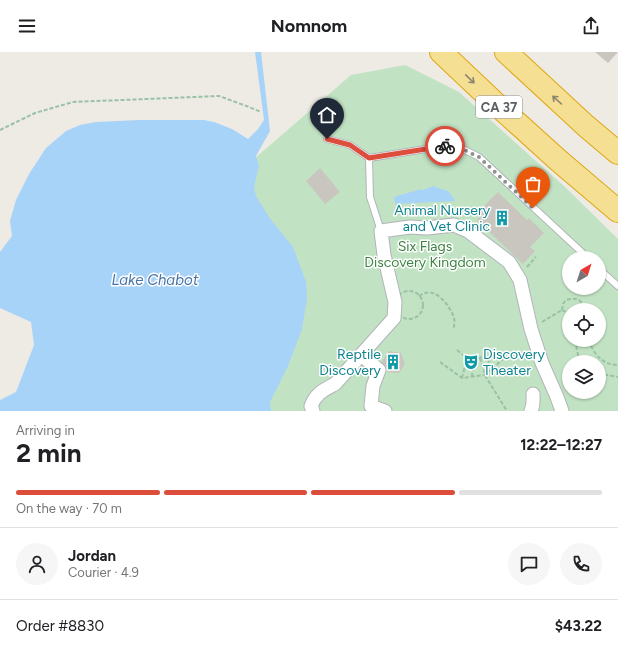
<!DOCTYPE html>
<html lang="en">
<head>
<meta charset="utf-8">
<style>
  body { margin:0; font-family:Figtree,sans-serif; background:#f6f6f6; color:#202124; height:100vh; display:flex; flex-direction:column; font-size:15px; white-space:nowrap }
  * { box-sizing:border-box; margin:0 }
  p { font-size:13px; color:#757577 }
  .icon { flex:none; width:22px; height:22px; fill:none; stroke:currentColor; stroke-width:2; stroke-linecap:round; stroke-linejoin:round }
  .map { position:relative; height:359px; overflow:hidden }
  .side { display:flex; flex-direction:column; background:#fff; flex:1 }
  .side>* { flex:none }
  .needle { width:26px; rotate:39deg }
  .controls { position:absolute; left:562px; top:199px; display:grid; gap:8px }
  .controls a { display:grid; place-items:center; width:44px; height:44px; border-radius:50%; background:#fff; box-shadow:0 1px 3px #0004; font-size:20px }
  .pin { position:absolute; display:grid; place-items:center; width:34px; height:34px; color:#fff; margin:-41px -17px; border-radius:50% 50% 50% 0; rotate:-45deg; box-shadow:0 0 4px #0007 }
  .pin .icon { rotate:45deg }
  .courier { position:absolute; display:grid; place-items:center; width:40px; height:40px; margin:-20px; border:3px solid #dc4d3b; border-radius:50%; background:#fff; color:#222; box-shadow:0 1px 5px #0007 }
  .headline em { font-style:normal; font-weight:700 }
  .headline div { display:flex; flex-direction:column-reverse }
  .headline { display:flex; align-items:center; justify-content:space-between; height:68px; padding:0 16px }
  h1 { font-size:26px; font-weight:700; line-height:30px }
  .bar { display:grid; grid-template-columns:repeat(4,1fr); gap:6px 4px; align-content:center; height:48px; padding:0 16px }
  .bar i { height:5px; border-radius:3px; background:#e0e0e0 }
  .bar .selected { background:#dc4d3b }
  .bar p { grid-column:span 4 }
  .line { display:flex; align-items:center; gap:10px; padding:0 16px; border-top:1px solid #e0e0e0 }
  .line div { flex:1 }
  .round { display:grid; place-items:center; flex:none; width:42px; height:42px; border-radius:21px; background:#f6f6f6 }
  header { display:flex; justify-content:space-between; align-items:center; height:52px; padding:0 16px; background:#fff; font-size:18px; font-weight:700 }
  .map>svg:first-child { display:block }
  .green { fill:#c2e3c3; fill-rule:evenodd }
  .water { fill:#a8d3f8 }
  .building { fill:#c9c6c0 }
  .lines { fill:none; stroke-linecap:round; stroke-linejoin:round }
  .lane-casing { stroke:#b1b4b8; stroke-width:8 }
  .street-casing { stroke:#b1b4b8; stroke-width:15 }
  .highway-casing { stroke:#dfa611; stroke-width:24 }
  .path { stroke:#9ac1a6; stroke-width:2; stroke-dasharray:4 2; stroke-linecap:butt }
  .lane { stroke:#fff; stroke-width:6 }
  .street { stroke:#fff; stroke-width:13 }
  .highway { stroke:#f5df93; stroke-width:22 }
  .oneway { stroke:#8a8571 }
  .done { stroke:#8f9090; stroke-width:4; stroke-dasharray:0 7.2 }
  .route { stroke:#dc4d3b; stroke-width:5 }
  .labels { text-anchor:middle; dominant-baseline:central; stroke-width:3; stroke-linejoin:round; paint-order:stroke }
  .shield { fill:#fff; stroke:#8d8f92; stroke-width:1 }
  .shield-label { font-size:13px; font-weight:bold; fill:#5c5f63 }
  .culture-label { font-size:14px; fill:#0d838f; stroke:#fff; text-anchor:end }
  .park-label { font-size:14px; fill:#3c8241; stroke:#fff }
  .water-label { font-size:15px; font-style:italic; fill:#4773a9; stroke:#fff }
</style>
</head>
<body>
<header><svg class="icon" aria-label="menu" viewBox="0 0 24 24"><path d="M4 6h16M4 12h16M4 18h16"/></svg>Nomnom<svg class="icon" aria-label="share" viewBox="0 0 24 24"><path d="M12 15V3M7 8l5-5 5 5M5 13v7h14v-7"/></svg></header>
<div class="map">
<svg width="618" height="359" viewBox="0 0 618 359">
  <rect width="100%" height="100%" fill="#edebe4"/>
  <path class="green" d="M405 13 459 40 565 135 618 187V359H255L245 169 247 113 351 23ZM569 206H599V236H569ZM569 258H599V288H569ZM569 310H599V340H569Z"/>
  <g class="water">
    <polygon points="255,0 261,0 270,79 256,104 259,114 254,135 256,144 269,165 293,195 306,230 307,247 302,277 288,314 270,350 271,359 0,359 0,348 16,340 34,293 31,270 0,256 0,200 12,184 10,169 16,148 29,122 46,96 66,79 80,73 96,70 139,68 204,68 214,70 232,77 248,87 258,77 264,68"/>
    <path d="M434 134C447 141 447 134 455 149L395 152 394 145 421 137 423 138Z"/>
  </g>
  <g class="building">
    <polygon points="595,0 618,0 608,11"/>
    <polygon points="320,116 340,140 325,152 306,129"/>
    <polygon points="498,140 527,168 529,166 544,181 530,195 535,199 523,212 477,168 480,165 476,162"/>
    <polygon points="389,299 401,301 405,312 399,321 387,320 387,316 382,310 382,309"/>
  </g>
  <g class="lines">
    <defs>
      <g id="lane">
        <polyline points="327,87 350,93 369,106"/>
        <polyline points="381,179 370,145 369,106 445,94 463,97 479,105 588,206"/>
        <polyline points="599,217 618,234"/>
      </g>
      <g id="street">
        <polyline points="361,303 379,318 373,334 371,354 385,359"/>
        <path d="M313 359 311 354C316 341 324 338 335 332L394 266 395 250 384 203 381 179 410 175 427 176 454 173 468 179 509 210 520 228 531 277 542 311 557 345 562 359"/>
        <path d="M531 359C534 353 533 348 533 342"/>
      </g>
      <g id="highway">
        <polyline points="441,0 495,51 558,108 618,159"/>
        <polyline points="506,0 586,74 618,101"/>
      </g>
    </defs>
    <use href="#lane" class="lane-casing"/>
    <use href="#street" class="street-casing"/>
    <use href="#highway" class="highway-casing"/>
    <g class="path">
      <polyline points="0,78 35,61 73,50 219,44 249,55 261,60"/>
      <polyline points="527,215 536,205"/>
      <circle cx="409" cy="253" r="14"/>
      <path d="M419 244C421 243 423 241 425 241 438 237 451 256 454 266 455 269 454 273 454 276"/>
      <path d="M562 258 563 252 566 248C578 245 580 247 586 258"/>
      <polyline points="562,258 569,262"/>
      <polyline points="542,270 562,258"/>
      <path d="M576 288C576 295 577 305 583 310"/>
      <path d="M589 288C593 302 603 313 618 313"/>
      <polyline points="457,298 467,306 480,306 490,297"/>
      <polyline points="484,302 493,316"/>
      <polyline points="480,306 486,325 507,359"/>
      <polyline points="440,310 462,326 485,323 503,307"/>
      <polyline points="599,320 602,322 618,325"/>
      <polyline points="472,325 473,306"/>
      <polyline points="462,326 467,306"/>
    </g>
    <use href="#lane" class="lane"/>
    <use href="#street" class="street"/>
    <use href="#highway" class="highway"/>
  </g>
  <defs><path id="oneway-shaft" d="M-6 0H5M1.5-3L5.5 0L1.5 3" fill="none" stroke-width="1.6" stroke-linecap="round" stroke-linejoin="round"/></defs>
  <g class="oneway">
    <use href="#oneway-shaft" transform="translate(470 27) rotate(44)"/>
    <use href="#oneway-shaft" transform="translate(557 48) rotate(-138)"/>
  </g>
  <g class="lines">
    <polyline class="done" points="445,94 462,97 479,105 533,156"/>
    <polyline class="route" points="327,87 350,93 369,106 445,94"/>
  </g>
  <defs>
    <symbol id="building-bare" viewBox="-9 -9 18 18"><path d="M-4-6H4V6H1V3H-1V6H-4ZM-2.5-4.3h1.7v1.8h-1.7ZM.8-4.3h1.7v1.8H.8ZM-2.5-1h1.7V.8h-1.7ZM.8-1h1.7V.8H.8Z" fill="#0f9aa8" stroke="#fff" stroke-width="2.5" paint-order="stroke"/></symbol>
    <symbol id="theatre-bare" viewBox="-9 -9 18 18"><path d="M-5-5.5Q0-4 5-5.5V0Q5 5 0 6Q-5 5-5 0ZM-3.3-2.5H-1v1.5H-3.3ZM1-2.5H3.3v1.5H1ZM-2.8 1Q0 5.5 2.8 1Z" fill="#0f9aa8" stroke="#fff" stroke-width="2.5" paint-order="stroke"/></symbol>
  </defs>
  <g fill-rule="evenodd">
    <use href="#building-bare" x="491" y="155" width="22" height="22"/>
    <use href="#building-bare" x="382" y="299" width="22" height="22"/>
    <use href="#theatre-bare" x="460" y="299" width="22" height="22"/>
  </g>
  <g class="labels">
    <rect class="shield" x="476" y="44" width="46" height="22" rx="3"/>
    <g class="shield-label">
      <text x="499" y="55">CA 37</text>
    </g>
    <g class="culture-label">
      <text x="490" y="158">Animal Nursery<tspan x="490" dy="16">and Vet Clinic</tspan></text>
      <text x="381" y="302">Reptile<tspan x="381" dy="16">Discovery</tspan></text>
      <text x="483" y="302" text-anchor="start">Discovery<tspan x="483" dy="16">Theater</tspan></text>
    </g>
    <g class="park-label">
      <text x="425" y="194">Six Flags<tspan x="425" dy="16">Discovery Kingdom</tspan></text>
    </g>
    <g class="water-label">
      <text x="155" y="228">Lake Chabot</text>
    </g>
  </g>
</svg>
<div class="controls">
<a><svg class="needle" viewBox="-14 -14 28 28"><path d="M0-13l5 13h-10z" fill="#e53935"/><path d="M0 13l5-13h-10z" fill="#757577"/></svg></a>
<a><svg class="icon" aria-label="locate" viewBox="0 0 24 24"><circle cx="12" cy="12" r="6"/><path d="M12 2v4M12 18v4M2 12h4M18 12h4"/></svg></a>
<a><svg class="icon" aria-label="layers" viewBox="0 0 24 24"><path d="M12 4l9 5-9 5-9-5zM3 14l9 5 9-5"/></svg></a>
</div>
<div class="pin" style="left:533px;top:156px;background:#ea580c"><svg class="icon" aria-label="bag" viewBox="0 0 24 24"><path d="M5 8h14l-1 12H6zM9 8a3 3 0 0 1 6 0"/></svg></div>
<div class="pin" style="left:327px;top:87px;background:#1f2937"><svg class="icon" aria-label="home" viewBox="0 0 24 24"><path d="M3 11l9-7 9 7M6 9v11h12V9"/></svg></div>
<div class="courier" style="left:445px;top:94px"><svg class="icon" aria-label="bike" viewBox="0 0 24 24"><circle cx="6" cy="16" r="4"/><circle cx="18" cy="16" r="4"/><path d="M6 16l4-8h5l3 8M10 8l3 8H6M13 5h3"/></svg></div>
</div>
<section class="side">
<div class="headline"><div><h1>2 min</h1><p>Arriving in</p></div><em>12:22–12:27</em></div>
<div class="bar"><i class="selected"></i><i class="selected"></i><i class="selected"></i><i></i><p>On the way · 70 m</p></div>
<div class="line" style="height:72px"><a class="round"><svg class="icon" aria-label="person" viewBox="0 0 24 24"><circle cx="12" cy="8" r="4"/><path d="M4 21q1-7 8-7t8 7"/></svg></a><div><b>Jordan</b><p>Courier · 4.9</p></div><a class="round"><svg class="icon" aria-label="chat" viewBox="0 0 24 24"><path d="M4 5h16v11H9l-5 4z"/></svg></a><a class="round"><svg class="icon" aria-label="phone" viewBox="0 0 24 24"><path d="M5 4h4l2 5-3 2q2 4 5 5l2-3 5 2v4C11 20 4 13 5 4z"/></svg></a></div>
<div class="line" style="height:52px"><div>Order #8830</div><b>$43.22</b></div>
</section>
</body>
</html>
